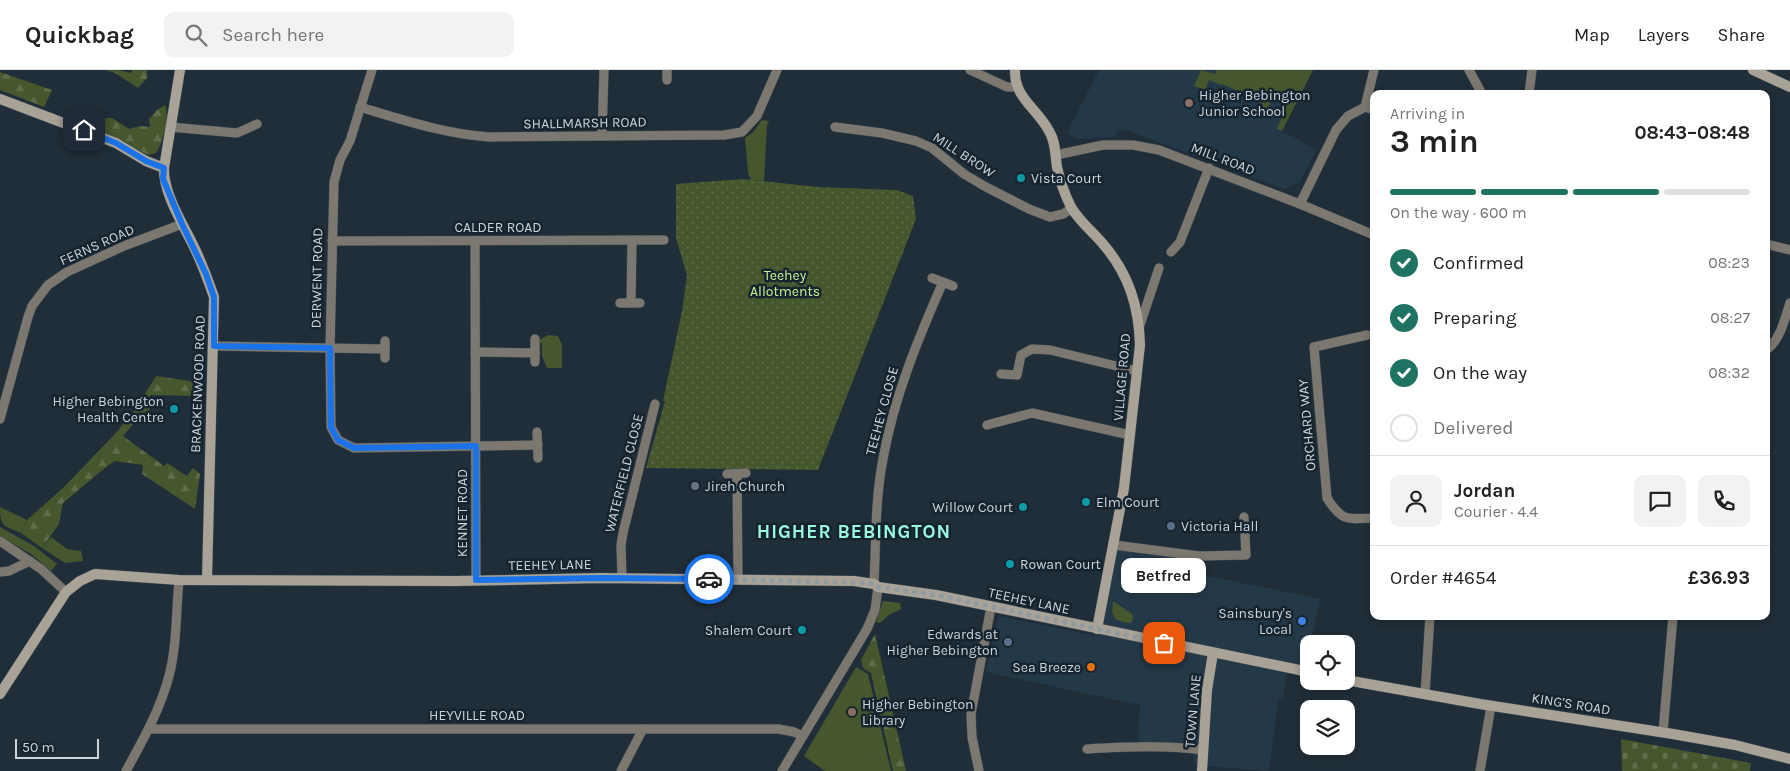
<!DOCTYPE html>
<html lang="en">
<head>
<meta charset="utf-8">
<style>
  body { margin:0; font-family:Karla,sans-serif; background:#f2f2f2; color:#222; height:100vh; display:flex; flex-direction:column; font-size:19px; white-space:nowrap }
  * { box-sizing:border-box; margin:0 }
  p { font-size:16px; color:#767676 }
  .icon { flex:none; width:28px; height:28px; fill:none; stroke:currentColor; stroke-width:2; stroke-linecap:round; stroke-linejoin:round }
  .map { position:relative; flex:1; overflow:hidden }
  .side { position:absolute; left:1370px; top:20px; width:400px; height:530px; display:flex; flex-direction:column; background:#fff; border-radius:10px; box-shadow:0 2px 8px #0003 }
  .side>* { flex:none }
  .buttons { position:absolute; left:1300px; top:565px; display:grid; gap:10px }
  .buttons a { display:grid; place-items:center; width:55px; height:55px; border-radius:10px; background:#fff; box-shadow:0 2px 8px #0003; font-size:25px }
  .scale { position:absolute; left:15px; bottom:12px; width:84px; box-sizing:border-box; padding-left:5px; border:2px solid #cbd4db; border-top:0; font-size:14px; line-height:18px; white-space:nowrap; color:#cbd4db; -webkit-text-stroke:4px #16242f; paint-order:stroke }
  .pin { position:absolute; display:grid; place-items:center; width:42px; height:42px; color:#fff; margin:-21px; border-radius:10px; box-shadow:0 2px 8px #0006 }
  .courier { position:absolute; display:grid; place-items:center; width:50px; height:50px; margin:-25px; border:4px solid #1a73e8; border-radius:50%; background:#fff; color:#222; box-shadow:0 1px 6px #0007 }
  .bubble { position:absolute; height:35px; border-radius:10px; background:#fff; box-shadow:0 2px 8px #0003; font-size:16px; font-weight:700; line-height:35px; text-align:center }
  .summary em { font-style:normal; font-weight:700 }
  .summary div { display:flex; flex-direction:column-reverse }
  .summary { display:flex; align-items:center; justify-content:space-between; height:85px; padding:0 20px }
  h1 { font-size:32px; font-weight:700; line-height:38px }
  .bar { display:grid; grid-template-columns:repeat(4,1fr); gap:8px 5px; align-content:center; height:60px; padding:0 20px }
  .bar i { height:6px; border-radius:4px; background:#e0e0e0 }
  .bar .active { background:#1f7362 }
  .bar p { grid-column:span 4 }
  .line { display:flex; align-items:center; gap:12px; padding:0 20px; border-top:1px solid #e0e0e0 }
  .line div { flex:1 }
  .round { display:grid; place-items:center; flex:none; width:52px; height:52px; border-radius:10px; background:#f2f2f2 }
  ol { padding:0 20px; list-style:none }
  li { display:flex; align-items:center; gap:15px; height:55px }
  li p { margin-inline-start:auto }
  li .icon { padding:5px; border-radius:50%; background:#1f7362; color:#fff; stroke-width:4 }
  li:last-child { color:#767676 }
  li i { width:28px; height:28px; border:2px solid #e0e0e0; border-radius:50% }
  header { display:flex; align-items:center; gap:30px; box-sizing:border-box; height:70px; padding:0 25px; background:#fff; border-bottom:1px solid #e0e0e0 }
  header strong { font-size:24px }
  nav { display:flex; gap:28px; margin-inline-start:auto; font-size:18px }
  .search { width:350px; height:45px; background:#f2f2f2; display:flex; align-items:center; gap:12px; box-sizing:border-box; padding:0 18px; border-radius:10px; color:#767676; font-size:19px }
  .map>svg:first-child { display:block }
  .built { fill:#243948 }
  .green { fill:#46562d }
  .forest { fill:url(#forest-firs) }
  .cemetery { fill:url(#cemetery-stones) }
  .garden { fill:url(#garden-dots) }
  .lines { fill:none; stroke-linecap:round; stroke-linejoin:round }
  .street-casing { stroke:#3b4953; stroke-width:10 }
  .secondary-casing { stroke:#3b4953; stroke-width:11 }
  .street { stroke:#7c7870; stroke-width:9 }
  .secondary { stroke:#a9a296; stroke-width:10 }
  .done { stroke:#8f9aa2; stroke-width:5; stroke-dasharray:0 9 }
  .route { stroke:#1a73e8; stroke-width:6 }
  .education-dot { fill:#8d6e63; stroke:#16242f; stroke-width:2 }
  .culture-dot { fill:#0f9aa8; stroke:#16242f; stroke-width:2 }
  .worship-dot { fill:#6b7280; stroke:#16242f; stroke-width:2 }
  .service-dot { fill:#5c6f8a; stroke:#16242f; stroke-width:2 }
  .shop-dot { fill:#3f7fe0; stroke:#16242f; stroke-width:2 }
  .food-dot { fill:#e8710a; stroke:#16242f; stroke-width:2 }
  .labels { text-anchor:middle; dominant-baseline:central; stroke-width:5; stroke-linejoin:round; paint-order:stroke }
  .poi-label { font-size:14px; fill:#cbd4db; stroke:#16242f; text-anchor:start }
  .street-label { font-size:14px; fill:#cbd4db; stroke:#16242f }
  .park-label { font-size:14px; fill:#ccf192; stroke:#16242f }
  .district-label { font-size:19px; font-weight:bold; letter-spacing:1px; fill:#99fadf; stroke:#16242f }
</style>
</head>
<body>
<header>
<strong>Quickbag</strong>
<div class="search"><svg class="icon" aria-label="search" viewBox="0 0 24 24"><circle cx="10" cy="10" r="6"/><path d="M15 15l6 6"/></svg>Search here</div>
<nav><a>Map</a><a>Layers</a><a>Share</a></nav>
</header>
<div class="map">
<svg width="1790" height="701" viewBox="0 0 1790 701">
  <defs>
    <pattern id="forest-firs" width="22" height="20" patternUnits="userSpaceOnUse" patternTransform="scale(1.25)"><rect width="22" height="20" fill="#46562d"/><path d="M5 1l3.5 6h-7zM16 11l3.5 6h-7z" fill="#5f6d4b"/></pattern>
    <pattern id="cemetery-stones" width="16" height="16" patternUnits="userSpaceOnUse" patternTransform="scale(1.25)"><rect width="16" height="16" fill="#46562d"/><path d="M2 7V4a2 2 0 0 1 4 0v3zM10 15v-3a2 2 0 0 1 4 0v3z" fill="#5f6d4b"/></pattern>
    <pattern id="garden-dots" width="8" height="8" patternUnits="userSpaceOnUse" patternTransform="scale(1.25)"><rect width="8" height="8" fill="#46562d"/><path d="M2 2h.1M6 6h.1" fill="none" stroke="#5f6d4b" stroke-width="1.8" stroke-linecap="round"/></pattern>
  </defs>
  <rect width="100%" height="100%" fill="#202e39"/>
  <g class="built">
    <polygon points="1099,0 1313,0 1282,61 1316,80 1300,112 1284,119 1129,61 1120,60 1114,67 1077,69 1067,63"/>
    <polygon points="1114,476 1205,487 1203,505 1320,529 1310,574 1309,574 1304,601 1287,598 1283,629 1278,629 1269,701 1194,695 1195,673 1138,672 1140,635 986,602 998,546 1096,566"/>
  </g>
  <g class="green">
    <polygon points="1201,0 1215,4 1217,0 1313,0 1282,61 1277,59 1287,34 1273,28 1264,47 1259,44 1263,34 1252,29 1252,27 1222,14 1221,15 1209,10 1205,20 1194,16"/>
    <polygon points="762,50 769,51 767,55 764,111 751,110 748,103 745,68 753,62"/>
    <polygon points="548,265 558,266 562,275 562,298 547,298 542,286 542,273 539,273 539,270"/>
    <path d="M0 437 27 450 21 463C4 455 0 458 0 437Z"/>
    <polygon points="0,457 34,476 57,494 51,501 31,484 0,466"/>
    <polygon points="51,467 67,479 81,481 83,491 65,493 42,478"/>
    <polygon points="883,531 900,533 901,539 889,545 880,553 876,552"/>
    <polygon points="1113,531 1132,544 1133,549 1131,553 1123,552 1115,549 1112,542"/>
    <polygon points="856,597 868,604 891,701 825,701 804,686"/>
  </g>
  <g class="forest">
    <polygon points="105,0 118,0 131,3 132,0 147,0 147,8 138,18 115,3"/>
    <polygon points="0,2 52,20 44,37 0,20"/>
    <path d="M165 35C170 47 163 73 156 83L148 85 123 72 57 46 89 57 93 48H112L129 59 140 56 150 57 149 49 157 40Z"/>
    <polygon points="156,306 203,313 202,360 198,360 199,326 150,325 149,352 140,346 123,366 164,396 167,393 187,406 193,398 200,404 195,439 142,404 143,395 115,391 106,397 63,433 59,454 42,478 21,463 27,450 63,418 115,364 135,340"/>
    <polygon points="875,564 906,701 893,701 871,603 863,598 861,590"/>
  </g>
  <polygon class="cemetery" points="1621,669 1751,693 1750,701 1622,701"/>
  <polygon class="garden" points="742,109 818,117 897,120 913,126 916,149 818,400 646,398 665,331 663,331 682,241 687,206 676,168 676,114"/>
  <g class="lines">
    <defs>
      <g id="street">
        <polyline points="372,0 350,71 340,90 334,112 330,278 331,357 338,370 354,378 538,375"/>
        <polyline points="667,0 667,10"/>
        <polyline points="970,0 1007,17 1016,17"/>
        <polyline points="1469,0 1482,24"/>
        <polyline points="1529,24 1532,0"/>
        <path d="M360 37C403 50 445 64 490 67L724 65 742 62 757 46 777 0"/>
        <polyline points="1365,37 1374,0"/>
        <polyline points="170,57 237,63 257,54"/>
        <polyline points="835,57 882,63 916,71 932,78 964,104 986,117 1029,139 1050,147 1063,144 1072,138"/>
        <polyline points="602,66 604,0"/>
        <polyline points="1056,85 1103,75 1133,75 1159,80 1300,134 1374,165"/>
        <polyline points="1300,134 1336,60 1348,46 1365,37 1374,40"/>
        <polyline points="332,171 664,170"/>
        <polyline points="475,171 476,510"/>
        <polyline points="1766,174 1790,180"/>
        <polyline points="1171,182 1180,172 1209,98"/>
        <polyline points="932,208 953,216"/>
        <polyline points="620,233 640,233"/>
        <polyline points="631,233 632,170"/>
        <polyline points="1140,255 1159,198"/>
        <path d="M1367 265 1314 277 1327 428C1342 452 1347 449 1374 448"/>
        <polyline points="385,271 385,288"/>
        <polyline points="214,276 385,279"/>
        <path d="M1766 280C1780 271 1785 248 1790 233"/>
        <polyline points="475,282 535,283"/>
        <polyline points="535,292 535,269"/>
        <polyline points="1001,304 1017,305 1021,285 1032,279 1050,280 1137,301"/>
        <polyline points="0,349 28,247 32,236 48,215 67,202 124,176 182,154"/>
        <polyline points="987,355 1032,343 1130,365"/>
        <polyline points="537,362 538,388"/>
        <polyline points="727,404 746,403"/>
        <polyline points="737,404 738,509"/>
        <polyline points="0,471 41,499 66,522"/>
        <polyline points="1114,475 1199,486 1246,485 1244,447"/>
        <polyline points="0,502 9,501 30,491"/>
        <polyline points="622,508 621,475 623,463 655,334"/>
        <path d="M874 514C876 473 875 429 883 389 894 327 918 269 943 212"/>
        <polyline points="1425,624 1430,546"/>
        <polyline points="150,659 779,659 794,662 803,666"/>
        <polyline points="1663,662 1673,546"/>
        <path d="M1087 679C1126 677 1164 675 1203 680"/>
        <path d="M126 701C143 670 160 640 169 606 177 576 176 541 179 510"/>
        <polyline points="621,701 643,659"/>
        <polyline points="782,701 867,559 875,540 878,517"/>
        <polyline points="979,701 972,667 971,644 991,537"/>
        <polyline points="1480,701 1491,636"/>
      </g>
      <g id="secondary">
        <path d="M1015 0C1014 28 1037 38 1049 61 1056 72 1055 85 1057 97 1060 111 1065 125 1071 137 1079 151 1093 162 1103 174 1129 204 1139 237 1140 275L1124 418 1097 559"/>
        <polyline points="1753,0 1790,17"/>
        <path d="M0 29 116 73 146 91 164 98C163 123 183 154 194 177 202 193 208 210 214 227L207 510"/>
        <polyline points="164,98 180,0"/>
        <polyline points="1346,610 1480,634 1673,664 1735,675 1790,689"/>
        <polyline points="0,624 66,522 80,511 95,504 179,510 456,511 601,508 854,511 874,514 878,517 936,525 1309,602"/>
        <polyline points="1202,701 1207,620 1213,583"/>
      </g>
    </defs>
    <use href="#street" class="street-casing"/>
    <use href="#secondary" class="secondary-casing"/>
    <use href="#street" class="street"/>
    <use href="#secondary" class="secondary"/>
  </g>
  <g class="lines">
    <polyline class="done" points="709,509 864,513 874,514 878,517 936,525 1164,573"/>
    <polyline class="route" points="84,60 116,73 146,91 164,98 163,109 182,154 206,204 214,227 214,276 330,278 331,357 338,370 354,378 476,376 476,510 601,508 709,509"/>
  </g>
  <g class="education-dot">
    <circle cx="1189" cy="33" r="5"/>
    <circle cx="852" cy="642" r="5"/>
  </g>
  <g class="culture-dot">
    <circle cx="1021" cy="108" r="5"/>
    <circle cx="174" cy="339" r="5"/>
    <circle cx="1086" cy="432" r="5"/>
    <circle cx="1023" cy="437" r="5"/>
    <circle cx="1010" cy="494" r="5"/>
    <circle cx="802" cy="560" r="5"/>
  </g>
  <circle class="worship-dot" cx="695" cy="416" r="5"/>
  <g class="service-dot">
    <circle cx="1171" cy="456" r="5"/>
    <circle cx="1008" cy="572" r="5"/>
  </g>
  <circle class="shop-dot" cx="1302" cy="551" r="5"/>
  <circle class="food-dot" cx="1091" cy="597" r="5"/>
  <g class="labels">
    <g class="poi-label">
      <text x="1199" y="25">Higher Bebington<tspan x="1199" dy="16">Junior School</tspan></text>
      <text x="1031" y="108">Vista Court</text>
      <text x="164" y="331" text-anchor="end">Higher Bebington<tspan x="164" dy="16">Health Centre</tspan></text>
      <text x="705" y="416">Jireh Church</text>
      <text x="1096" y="432">Elm Court</text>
      <text x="1013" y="437" text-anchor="end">Willow Court</text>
      <text x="1181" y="456">Victoria Hall</text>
      <text x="1020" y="494">Rowan Court</text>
      <text x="1292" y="543" text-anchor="end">Sainsbury's<tspan x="1292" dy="16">Local</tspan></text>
      <text x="792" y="560" text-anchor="end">Shalem Court</text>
      <text x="998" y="564" text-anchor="end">Edwards at<tspan x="998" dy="16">Higher Bebington</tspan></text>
      <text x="1081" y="597" text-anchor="end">Sea Breeze</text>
      <text x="862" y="634">Higher Bebington<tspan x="862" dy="16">Library</tspan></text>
    </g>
    <g class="street-label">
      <text transform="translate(585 53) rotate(-1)">SHALLMARSH ROAD</text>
      <text transform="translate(964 85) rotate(33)">MILL BROW</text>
      <text transform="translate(1223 89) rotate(21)">MILL ROAD</text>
      <text x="498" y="157">CALDER ROAD</text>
      <text transform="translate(97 175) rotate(-24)">FERNS ROAD</text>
      <text transform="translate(317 208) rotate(-89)">DERWENT ROAD</text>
      <text transform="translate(1122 307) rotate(-85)">VILLAGE ROAD</text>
      <text transform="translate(198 314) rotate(-88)">BRACKENWOOD ROAD</text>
      <text transform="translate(882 341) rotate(-75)">TEEHEY CLOSE</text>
      <text transform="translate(1307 355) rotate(-95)">ORCHARD WAY</text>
      <text transform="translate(624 403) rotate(-76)">WATERFIELD CLOSE</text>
      <text transform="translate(462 443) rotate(-90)">KENNET ROAD</text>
      <text transform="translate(550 495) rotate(-1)">TEEHEY LANE</text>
      <text transform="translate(1029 531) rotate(12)">TEEHEY LANE</text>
      <text transform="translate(1571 634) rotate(9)">KING'S ROAD</text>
      <text transform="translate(1193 641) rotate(-85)">TOWN LANE</text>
      <text x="477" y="645">HEYVILLE ROAD</text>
    </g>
    <g class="park-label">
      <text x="785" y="205">Teehey<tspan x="785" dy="16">Allotments</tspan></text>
    </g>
    <g class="district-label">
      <text x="854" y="462">HIGHER BEBINGTON</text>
    </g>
  </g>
</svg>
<div class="buttons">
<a><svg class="icon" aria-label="locate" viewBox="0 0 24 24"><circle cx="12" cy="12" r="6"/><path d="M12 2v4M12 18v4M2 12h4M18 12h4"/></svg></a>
<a><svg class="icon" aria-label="layers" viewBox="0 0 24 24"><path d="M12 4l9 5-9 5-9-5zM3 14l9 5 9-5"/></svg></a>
</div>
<div class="scale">50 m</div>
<div class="pin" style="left:1164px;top:573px;background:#ea580c"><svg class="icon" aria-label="bag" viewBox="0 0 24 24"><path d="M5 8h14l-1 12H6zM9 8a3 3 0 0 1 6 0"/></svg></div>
<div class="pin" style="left:84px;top:60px;background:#1f2937"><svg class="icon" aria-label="home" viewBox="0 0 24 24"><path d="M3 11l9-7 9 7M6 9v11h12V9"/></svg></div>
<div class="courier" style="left:709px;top:509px"><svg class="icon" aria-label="car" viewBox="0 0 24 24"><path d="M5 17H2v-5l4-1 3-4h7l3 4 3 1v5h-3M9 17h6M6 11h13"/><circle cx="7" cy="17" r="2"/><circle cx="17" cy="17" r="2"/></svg></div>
<div class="bubble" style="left:1121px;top:488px;width:85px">Betfred</div>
<section class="side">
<div class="summary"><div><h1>3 min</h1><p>Arriving in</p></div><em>08:43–08:48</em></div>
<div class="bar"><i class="active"></i><i class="active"></i><i class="active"></i><i></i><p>On the way · 600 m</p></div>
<ol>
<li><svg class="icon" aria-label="check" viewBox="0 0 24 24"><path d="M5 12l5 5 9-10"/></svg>Confirmed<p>08:23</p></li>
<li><svg class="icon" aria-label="check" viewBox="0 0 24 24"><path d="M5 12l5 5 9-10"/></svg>Preparing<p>08:27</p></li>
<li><svg class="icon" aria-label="check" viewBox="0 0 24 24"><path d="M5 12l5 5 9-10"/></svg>On the way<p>08:32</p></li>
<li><i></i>Delivered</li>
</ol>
<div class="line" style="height:90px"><a class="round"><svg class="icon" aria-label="person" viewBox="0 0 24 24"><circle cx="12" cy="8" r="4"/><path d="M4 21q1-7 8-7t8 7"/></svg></a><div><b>Jordan</b><p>Courier · 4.4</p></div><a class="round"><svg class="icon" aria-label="chat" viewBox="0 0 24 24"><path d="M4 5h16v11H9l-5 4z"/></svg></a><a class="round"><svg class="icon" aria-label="phone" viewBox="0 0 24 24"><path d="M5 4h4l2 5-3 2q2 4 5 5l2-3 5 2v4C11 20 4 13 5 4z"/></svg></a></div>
<div class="line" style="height:65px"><div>Order #4654</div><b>£36.93</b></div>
</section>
</div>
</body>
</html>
